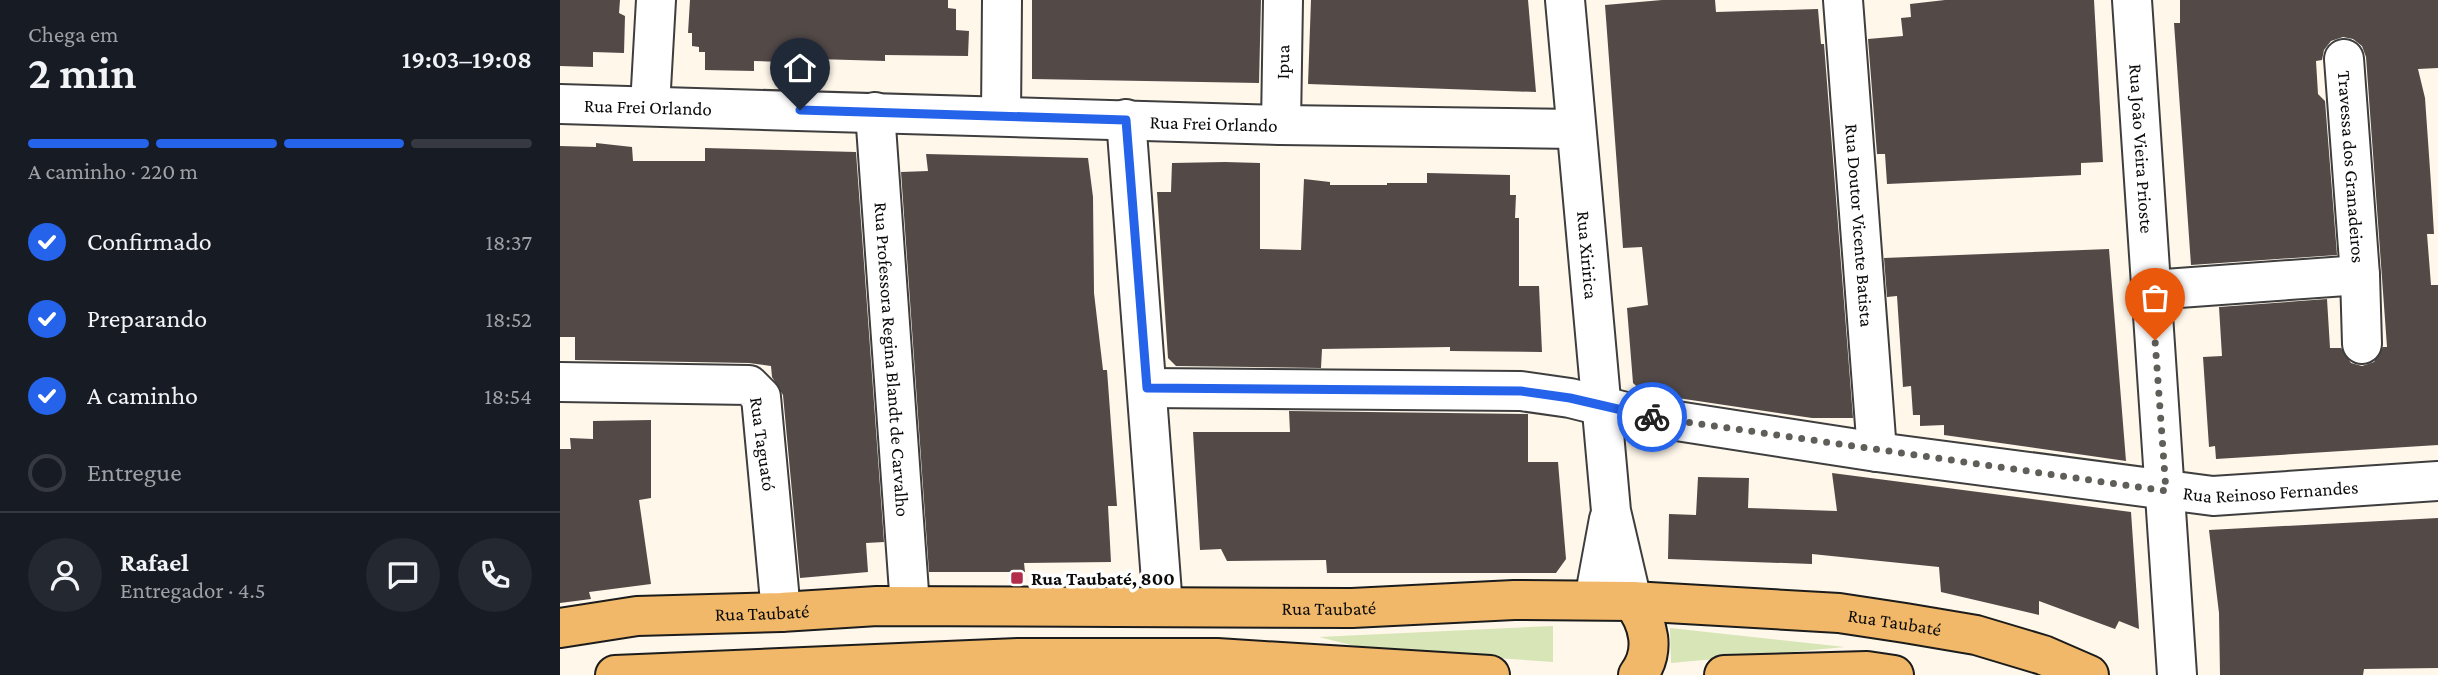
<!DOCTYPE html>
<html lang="pt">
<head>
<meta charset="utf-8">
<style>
  body { margin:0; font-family:"Crimson Pro",serif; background:#242831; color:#f1f3f6; height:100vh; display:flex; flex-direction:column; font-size:26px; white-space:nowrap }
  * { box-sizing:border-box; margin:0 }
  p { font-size:23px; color:#9ea1a6 }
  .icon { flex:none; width:38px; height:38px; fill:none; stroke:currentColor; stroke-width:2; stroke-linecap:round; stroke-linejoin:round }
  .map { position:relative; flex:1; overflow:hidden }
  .panel { display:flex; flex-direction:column; background:#171b24; width:560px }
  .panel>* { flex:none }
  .pin { position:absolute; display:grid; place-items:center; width:60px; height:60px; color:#fff; margin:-72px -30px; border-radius:50% 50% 50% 0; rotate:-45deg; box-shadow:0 0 7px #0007 }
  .pin .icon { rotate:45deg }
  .courier { position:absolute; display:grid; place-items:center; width:70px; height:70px; margin:-35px; border:5px solid #2563eb; border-radius:50%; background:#fff; color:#222; box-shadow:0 2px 9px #0007 }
  .summary em { font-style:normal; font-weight:600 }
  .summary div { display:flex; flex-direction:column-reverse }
  .summary { display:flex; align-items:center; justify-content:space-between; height:119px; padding:0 28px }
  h1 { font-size:46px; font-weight:600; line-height:52px }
  .bar { display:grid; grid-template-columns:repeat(4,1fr); gap:10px 7px; align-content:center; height:84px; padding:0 28px }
  .bar i { height:9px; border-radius:5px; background:#363941 }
  .bar .on { background:#2563eb }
  .bar p { grid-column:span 4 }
  .line { display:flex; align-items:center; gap:18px; padding:0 28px; border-top:2px solid #363941 }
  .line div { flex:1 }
  .round { display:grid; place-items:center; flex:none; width:74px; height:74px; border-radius:37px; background:#242831 }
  ol { padding:0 28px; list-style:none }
  li { display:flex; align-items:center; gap:21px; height:77px }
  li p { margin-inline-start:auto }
  li .icon { padding:7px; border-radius:50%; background:#2563eb; color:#fff; stroke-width:4 }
  li:last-child { color:#9ea1a6 }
  li i { width:38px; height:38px; border:4px solid #363941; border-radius:50% }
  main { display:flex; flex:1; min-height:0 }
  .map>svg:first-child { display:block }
  .green { fill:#d7e5b7 }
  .building { fill:#534a48 }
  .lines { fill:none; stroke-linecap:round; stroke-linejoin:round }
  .minor-casing { stroke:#3e3e3e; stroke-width:42 }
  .major-casing { stroke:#1c1c1c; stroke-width:42 }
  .minor { stroke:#fff; stroke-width:38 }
  .major { stroke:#f0b868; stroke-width:38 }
  .done { stroke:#605e59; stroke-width:7; stroke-dasharray:0 12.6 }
  .route { stroke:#2563eb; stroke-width:9 }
  .poi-dot { fill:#b12d49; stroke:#fff; stroke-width:2.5 }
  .labels { text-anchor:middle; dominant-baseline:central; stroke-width:7; stroke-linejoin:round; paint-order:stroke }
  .street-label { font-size:19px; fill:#0b0b0b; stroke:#fff }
  .poi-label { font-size:19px; font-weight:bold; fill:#0b0b0b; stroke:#fff; text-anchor:start }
</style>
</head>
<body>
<main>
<section class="panel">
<div class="summary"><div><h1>2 min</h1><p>Chega em</p></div><em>19:03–19:08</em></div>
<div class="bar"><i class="on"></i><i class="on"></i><i class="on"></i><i></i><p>A caminho · 220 m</p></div>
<ol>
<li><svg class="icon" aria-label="check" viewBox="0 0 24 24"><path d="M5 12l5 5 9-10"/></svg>Confirmado<p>18:37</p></li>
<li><svg class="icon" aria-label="check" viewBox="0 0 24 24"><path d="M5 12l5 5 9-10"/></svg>Preparando<p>18:52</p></li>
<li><svg class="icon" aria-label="check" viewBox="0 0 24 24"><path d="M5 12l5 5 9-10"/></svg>A caminho<p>18:54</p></li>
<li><i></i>Entregue</li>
</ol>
<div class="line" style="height:126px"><a class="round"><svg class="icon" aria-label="person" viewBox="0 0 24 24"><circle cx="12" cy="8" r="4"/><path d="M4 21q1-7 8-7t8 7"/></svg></a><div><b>Rafael</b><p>Entregador · 4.5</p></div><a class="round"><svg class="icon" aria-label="chat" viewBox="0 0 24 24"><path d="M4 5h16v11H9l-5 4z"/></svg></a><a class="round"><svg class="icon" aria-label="phone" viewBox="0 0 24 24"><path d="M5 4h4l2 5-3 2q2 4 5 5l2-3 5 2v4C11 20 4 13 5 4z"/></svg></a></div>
</section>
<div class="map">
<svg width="1878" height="675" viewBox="0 0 1878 675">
  <rect width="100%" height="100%" fill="#fef7ea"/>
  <g class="green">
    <polygon points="993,626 993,662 807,649 759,637"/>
    <polygon points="1110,628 1285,647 1111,663"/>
  </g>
  <g class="building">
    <polygon points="0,0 60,0 59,13 65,16 64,53 33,52 33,67 0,66"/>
    <polygon points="130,0 388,0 388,8 396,9 396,30 409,31 408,56 325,55 325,61 222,58 221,62 194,61 194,71 145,70 145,52 139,52 139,47 132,46 132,33 128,33"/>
    <polygon points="472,0 701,0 699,83 472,79"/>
    <polygon points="751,0 968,0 976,92 748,84"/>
    <polygon points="1102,0 1155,0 1156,12 1258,9 1261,44 1264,44 1293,418 1252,418 1084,393 1073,383 1067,308 1088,305 1082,247 1063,248 1045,5"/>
    <polygon points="1385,0 1534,0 1543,162 1521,163 1521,175 1327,184 1325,154 1317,154 1308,39 1343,36 1341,18 1351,17 1350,4"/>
    <polygon points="1620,0 1878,0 1878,68 1858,69 1865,98 1871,184 1874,234 1867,234 1871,285 1878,285 1878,445 1656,459 1655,446 1649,447 1643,357 1662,356 1659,307 1767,299 1770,348 1781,348 1791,363 1802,366 1814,362 1823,347 1827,347 1806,57 1802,46 1793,39 1783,37 1771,41 1764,50 1762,60 1756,61 1758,94 1765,101 1777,255 1631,265 1614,23 1620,23"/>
    <polygon points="36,143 72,147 73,161 145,161 145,148 296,152 324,542 306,543 308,572 240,578 223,395 212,377 211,366 189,363 15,360 15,337 0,337 0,146 36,147"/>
    <polygon points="366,154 528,158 533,197 534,293 543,370 547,370 557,506 548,506 551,562 464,563 465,572 369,572 341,172 368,171"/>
    <polygon points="665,162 700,163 700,249 741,250 744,179 770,182 770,185 827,185 827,183 867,183 867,173 950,175 950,195 956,195 955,218 959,218 959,286 979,286 982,352 890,351 890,347 762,349 761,368 616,366 608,358 597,192 611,192 612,163"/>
    <polygon points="1549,249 1566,461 1384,435 1384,425 1360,426 1360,415 1353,415 1351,386 1343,387 1337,296 1327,297 1324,258"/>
    <polygon points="729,411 968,414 968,462 998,462 1006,559 996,573 767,573 766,560 667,561 661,549 640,550 633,432 730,432"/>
    <polygon points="91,420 91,498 79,500 91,584 29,592 31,599 0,603 0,449 11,449 10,438 33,439 33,421"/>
    <polygon points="1272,473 1571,512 1579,629 1559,621 1555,629 1479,601 1479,615 1381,592 1379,567 1252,554 1252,564 1108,559 1109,514 1136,515 1138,477 1189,478 1188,508 1277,511"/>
    <polygon points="1878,518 1878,668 1804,669 1803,675 1660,675 1659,613 1649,530"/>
  </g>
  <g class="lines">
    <defs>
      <g id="minor">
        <path id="s1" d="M1005 0 1051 511 1072 601"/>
        <path id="s2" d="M1283 0 1317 452"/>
        <path id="s3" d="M1572 0 1617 675"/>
        <path id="s4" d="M1784 59 1800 275 1802 344"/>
        <path id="s5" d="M0 104 721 125 1015 129"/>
        <polyline points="90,106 96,0"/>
        <path id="s6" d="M315 112 350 606"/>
        <polyline points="441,116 442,0"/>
        <polyline points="566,119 603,607"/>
        <path id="s7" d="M721 125 723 0"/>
        <polyline points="1591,290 1800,275"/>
        <polyline points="0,382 189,385 201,397 221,612"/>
        <path id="s8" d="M587 388 961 391 1010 398 1078 415 1317 452 1653 496 1878 481"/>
        <polyline points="1034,600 1049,519"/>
      </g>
      <g id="major">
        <path d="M1072 601C1089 623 1096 651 1078 675"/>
        <path id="s9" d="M0 628 77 616 221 612 317 606 792 608 954 600 1072 601 1279 613 1345 623 1416 635 1483 655 1529 675"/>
        <polyline points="55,675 458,658 657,658 930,675"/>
        <polyline points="1164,675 1307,671 1334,675"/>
      </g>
    </defs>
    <use href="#minor" class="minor-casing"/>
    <use href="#major" class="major-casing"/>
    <use href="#minor" class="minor"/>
    <use href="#major" class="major"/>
  </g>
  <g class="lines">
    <polyline class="done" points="1092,417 1606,491 1595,340"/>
    <polyline class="route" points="240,110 566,120 587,388 961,391 1010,398 1092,417"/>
  </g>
  <rect class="poi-dot" x="450" y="571" width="14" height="14" rx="3.5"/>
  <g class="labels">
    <g class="street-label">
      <text stroke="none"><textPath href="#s7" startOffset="63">Ipua</textPath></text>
      <text stroke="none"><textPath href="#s5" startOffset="88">Rua Frei Orlando</textPath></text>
      <text stroke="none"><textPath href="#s5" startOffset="654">Rua Frei Orlando</textPath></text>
      <text stroke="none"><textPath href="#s3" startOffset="149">Rua João Vieira Prioste</textPath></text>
      <text stroke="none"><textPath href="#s4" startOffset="108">Travessa dos Granadeiros</textPath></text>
      <text stroke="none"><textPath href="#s2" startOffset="226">Rua Doutor Vicente Batista</textPath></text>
      <text stroke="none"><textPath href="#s1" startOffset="256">Rua Xiririca</textPath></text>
      <text stroke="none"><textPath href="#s6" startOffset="248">Rua Professora Regina Blandt de Carvalho</textPath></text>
      <text transform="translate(203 444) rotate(82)">Rua Taguató</text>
      <text stroke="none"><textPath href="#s8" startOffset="1132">Rua Reinoso Fernandes</textPath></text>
      <text stroke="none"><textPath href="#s9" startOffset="770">Rua Taubaté</textPath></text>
      <text stroke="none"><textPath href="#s9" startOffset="203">Rua Taubaté</textPath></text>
      <text stroke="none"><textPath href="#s9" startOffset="1337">Rua Taubaté</textPath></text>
    </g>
    <g class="poi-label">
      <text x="471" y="578">Rua Taubaté, 800</text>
    </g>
  </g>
</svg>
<div class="pin" style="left:1595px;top:340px;background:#ea580c"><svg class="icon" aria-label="bag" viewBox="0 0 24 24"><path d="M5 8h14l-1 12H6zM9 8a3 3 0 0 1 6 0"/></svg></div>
<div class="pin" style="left:240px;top:110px;background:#1f2937"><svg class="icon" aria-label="home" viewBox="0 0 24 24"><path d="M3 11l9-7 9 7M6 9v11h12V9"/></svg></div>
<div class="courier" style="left:1092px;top:417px"><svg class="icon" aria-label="bike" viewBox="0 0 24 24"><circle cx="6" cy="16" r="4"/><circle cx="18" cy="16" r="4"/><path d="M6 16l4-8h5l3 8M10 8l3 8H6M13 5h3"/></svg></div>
</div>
</main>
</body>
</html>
